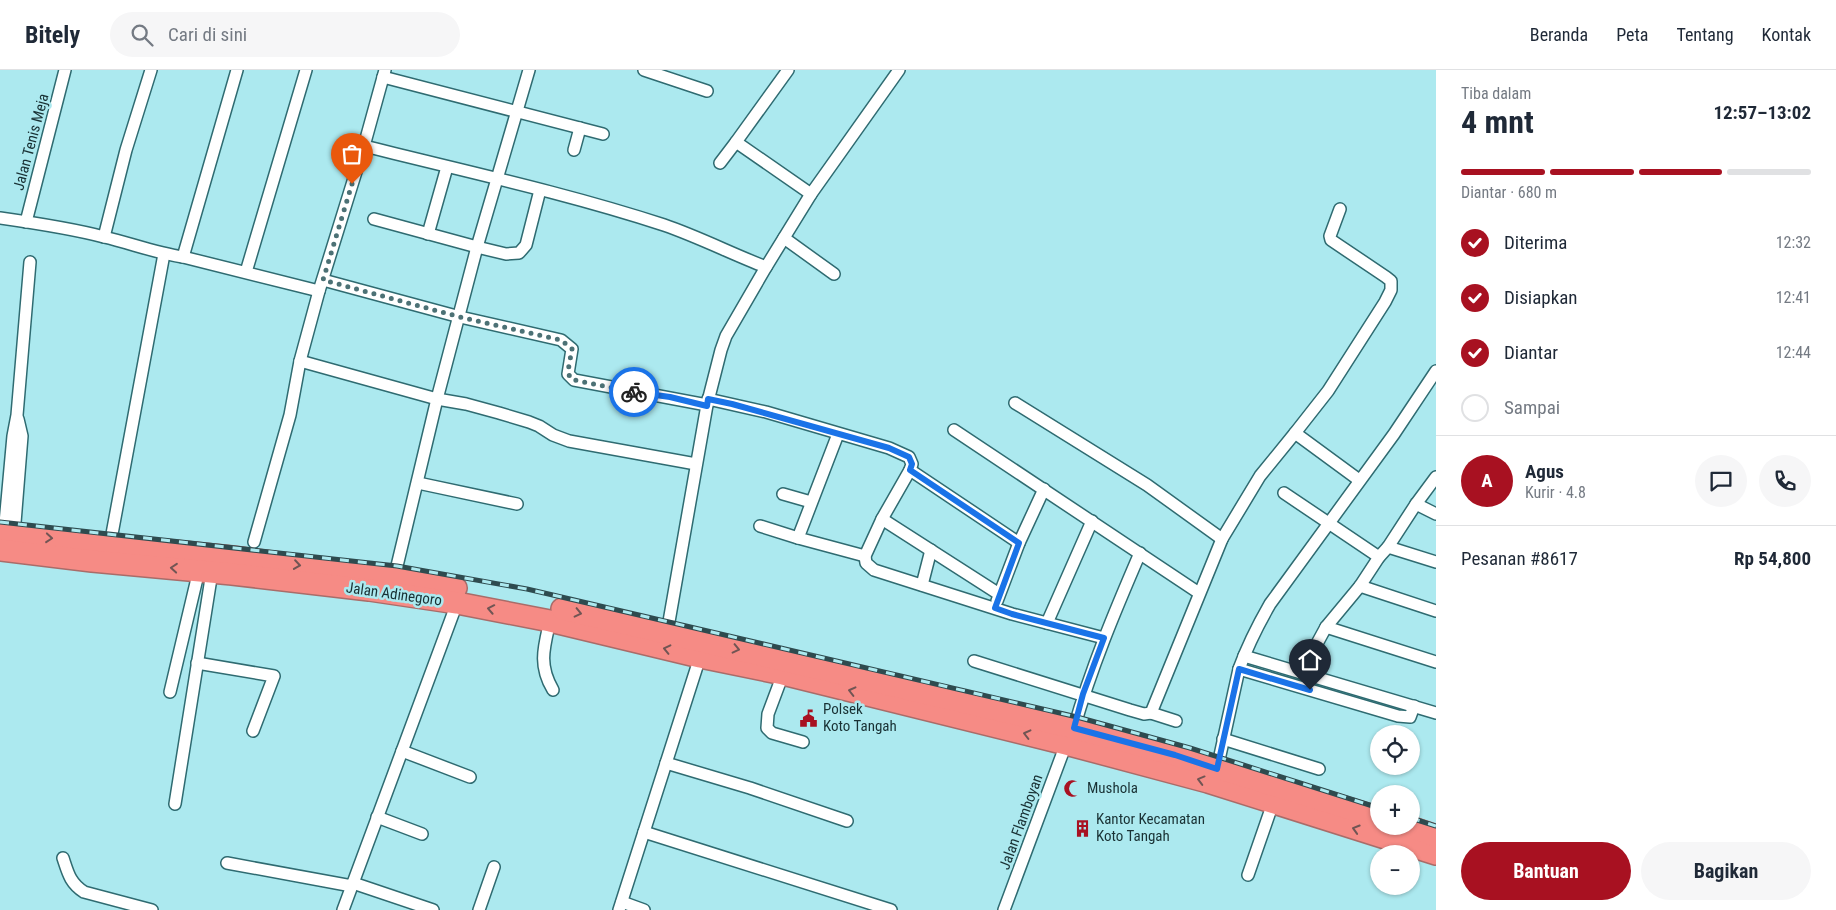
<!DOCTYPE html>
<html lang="id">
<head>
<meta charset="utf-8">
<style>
  body { margin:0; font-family:"Roboto Condensed",sans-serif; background:#f6f6f7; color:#1f2937; height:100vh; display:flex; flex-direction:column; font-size:19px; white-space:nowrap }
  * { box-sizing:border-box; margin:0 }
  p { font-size:16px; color:#747a83 }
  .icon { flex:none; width:28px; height:28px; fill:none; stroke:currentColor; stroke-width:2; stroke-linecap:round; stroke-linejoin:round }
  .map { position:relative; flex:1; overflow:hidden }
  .sheet { display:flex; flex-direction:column; background:#fff; width:400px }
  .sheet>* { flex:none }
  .fabs { position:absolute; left:1370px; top:655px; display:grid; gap:10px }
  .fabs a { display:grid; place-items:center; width:50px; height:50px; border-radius:50%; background:#fff; box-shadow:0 1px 4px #0004; font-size:25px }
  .pin { position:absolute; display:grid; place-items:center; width:42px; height:42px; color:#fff; margin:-51px -21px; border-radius:50% 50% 50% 0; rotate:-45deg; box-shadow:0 0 5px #0007 }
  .pin .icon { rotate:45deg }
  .courier { position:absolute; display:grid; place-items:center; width:50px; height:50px; margin:-25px; border:4px solid #1a73e8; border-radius:50%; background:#fff; color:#222; box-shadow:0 1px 6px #0007 }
  .head em { font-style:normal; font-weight:700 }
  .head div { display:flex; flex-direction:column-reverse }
  .head { display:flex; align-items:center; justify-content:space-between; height:85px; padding:0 25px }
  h1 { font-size:32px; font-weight:700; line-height:38px }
  .bar { display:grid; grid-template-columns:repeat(4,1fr); gap:8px 5px; align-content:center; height:60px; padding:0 25px }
  .bar i { height:6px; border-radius:4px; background:#e0e1e3 }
  .bar .active { background:#a81121 }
  .bar p { grid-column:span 4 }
  .line { display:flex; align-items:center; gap:12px; padding:0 25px; border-top:1px solid #e0e1e3 }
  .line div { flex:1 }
  .round { display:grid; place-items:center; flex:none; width:52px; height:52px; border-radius:26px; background:#f6f6f7 }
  ol { padding:0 25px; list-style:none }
  li { display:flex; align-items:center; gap:15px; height:55px }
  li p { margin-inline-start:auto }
  li .icon { padding:5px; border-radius:50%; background:#a81121; color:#fff; stroke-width:4 }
  li:last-child { color:#747a83 }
  li i { width:28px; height:28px; border:2px solid #e0e1e3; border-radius:50% }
  .button { display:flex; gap:10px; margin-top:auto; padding:10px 25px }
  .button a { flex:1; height:58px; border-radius:30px; background:#a81121; color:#fff; font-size:20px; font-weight:700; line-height:58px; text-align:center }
  .button a+a { background:#f6f6f7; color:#1f2937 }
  header { display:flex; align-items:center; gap:30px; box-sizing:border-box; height:70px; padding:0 25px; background:#fff; border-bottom:1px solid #e0e1e3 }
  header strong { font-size:24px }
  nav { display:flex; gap:28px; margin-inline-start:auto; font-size:18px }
  .search { width:350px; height:45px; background:#f6f6f7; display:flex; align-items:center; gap:12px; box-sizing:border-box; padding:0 18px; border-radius:28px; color:#747a83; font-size:19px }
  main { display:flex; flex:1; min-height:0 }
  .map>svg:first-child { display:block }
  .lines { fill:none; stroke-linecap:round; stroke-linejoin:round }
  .street-casing { stroke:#2f6b71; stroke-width:14 }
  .highway-casing { stroke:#a96c69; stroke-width:24 }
  .street { stroke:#fff; stroke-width:11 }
  .highway { stroke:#f68b85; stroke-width:21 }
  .rail-casing { stroke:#2e4b4f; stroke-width:5 }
  .rail { stroke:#ace9ef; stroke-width:3; stroke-dasharray:9; stroke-linecap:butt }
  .oneway { stroke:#715554 }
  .done { stroke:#4c7175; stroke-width:5; stroke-dasharray:0 9 }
  .route { stroke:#1a73e8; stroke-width:6 }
  .labels { text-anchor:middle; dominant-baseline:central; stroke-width:5; stroke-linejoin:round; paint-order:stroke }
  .street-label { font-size:15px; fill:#193134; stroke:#ace9ef }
  .poi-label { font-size:15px; fill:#193134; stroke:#ace9ef; text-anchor:start }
</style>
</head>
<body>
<header>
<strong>Bitely</strong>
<div class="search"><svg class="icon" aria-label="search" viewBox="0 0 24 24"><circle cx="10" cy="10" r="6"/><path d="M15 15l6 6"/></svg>Cari di sini</div>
<nav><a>Beranda</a><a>Peta</a><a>Tentang</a><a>Kontak</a></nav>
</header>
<main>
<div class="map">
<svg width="1436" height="840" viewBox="0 0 1436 840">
  <rect width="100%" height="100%" fill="#ace9ef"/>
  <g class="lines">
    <defs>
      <g id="street">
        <polyline points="644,0 707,21"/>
        <polyline points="383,7 603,64"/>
        <polyline points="736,72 788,0"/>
        <path d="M364 76C464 101 566 123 664 155 699 167 732 184 766 197"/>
        <polyline points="574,80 580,58"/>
        <polyline points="720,93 736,72 811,124"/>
        <polyline points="1340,139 1330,166 1331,170 1386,207 1391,211 1391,220 1385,232 1328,321 1295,363 1359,410"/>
        <path d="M0 148C35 153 70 158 104 167 130 173 156 183 183 187L319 221"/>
        <polyline points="374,149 477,177 506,184 519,183 526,175 540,120"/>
        <polyline points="26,152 65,0"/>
        <polyline points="428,164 447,97"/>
        <polyline points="104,167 126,80 151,0"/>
        <polyline points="784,168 834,204"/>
        <polyline points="183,187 237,0"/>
        <polyline points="246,202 306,0"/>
        <polyline points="323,210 460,247 561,270 572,279 568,304 574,310 707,335"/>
        <polyline points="300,291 437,329 466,334 499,343 529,352 539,356 553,365 569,371 696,394"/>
        <polyline points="708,329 766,342 889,378 909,387 912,394 910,400 882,449 865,486 866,493 874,500 1012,544 1104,568"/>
        <polyline points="1015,333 1147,415 1222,469"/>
        <polyline points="954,360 1199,523"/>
        <polyline points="838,364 798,468 865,486"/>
        <polyline points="910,400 1019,473"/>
        <polyline points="418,413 517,434"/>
        <polyline points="1284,423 1379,487"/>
        <polyline points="783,424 811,432"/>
        <polyline points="1416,434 1436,444"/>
        <polyline points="882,449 999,524"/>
        <polyline points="760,456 798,468"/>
        <polyline points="4,464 13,366 17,345 30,192"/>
        <polyline points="14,465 22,366 18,349"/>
        <polyline points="254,472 290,345 300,291 319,221 364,76 385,0"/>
        <polyline points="108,474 112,464 164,184"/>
        <polyline points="1388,477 1436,492"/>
        <polyline points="396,508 397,496 437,329 477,177 529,0"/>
        <polyline points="922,515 931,480"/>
        <polyline points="1360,516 1436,541"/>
        <polyline points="997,531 1019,473 1044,419"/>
        <path d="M550 551C544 577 538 595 553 620"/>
        <polyline points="1047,553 1092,451"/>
        <polyline points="1326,557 1436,592"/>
        <polyline points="667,563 707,335 721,280 726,266 766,197 811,124 899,0"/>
        <polyline points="1244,586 1436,643"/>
        <polyline points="974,591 1130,640 1144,644 1151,643 1222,469 1260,406 1295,363"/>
        <polyline points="197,593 274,606 253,661"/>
        <polyline points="1239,599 1398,646 1410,647 1414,636"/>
        <polyline points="1301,603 1326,557 1360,516 1379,487 1388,477 1416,434 1436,407"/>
        <polyline points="783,604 768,644 767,658 772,663 803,672"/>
        <polyline points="170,622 199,500"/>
        <polyline points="1151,643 1176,651"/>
        <path d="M1074 658C1091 598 1115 541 1140 483"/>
        <polyline points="1223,669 1319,699"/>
        <polyline points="402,681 470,707"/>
        <polyline points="666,693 750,718 847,751"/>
        <path d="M1217 699 1239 599C1247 577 1258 555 1270 534L1394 364 1436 301"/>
        <polyline points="175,734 212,502"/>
        <polyline points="377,747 422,764"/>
        <polyline points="644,762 891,840"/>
        <path d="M63 788C68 803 70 813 84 822L152 840"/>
        <polyline points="227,793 352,816"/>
        <polyline points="1248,805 1273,733"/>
        <polyline points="353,813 433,840"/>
        <polyline points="622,832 644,840"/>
        <polyline points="343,840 457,533"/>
        <polyline points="479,840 494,797"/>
        <polyline points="619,840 700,587"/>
        <polyline points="1004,840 1066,674"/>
      </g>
      <g id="highway">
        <polyline points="0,464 232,487 396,508 456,518"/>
        <polyline points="0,480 92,491 232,504 369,520 457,533 550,551 700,587 783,604 1066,674 1208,712 1436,784"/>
        <polyline points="562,539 1074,658 1175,685 1379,748"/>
        <polyline points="1407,756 1436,766"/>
      </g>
    </defs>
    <use href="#street" class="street-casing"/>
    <use href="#highway" class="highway-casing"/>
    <use href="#street" class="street"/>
    <use href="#highway" class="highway"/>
    <defs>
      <g id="rail">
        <polyline points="0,452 397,496 527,519 1077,647 1190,678 1379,738"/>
        <polyline points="1411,748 1436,756"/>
      </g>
    </defs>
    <use href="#rail" class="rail-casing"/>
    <use href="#rail" class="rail"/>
  </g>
  <defs><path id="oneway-chevron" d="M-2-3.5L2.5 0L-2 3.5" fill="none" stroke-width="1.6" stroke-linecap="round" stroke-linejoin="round" transform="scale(1.25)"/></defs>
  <g class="oneway">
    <use href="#oneway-chevron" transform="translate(49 468) rotate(5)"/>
    <use href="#oneway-chevron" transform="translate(297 495) rotate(8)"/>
    <use href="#oneway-chevron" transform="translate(174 498) rotate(-175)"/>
    <use href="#oneway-chevron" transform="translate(491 539) rotate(-169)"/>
    <use href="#oneway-chevron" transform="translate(578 543) rotate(13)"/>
    <use href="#oneway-chevron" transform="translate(667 579) rotate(-167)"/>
    <use href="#oneway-chevron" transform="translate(736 579) rotate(13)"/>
    <use href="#oneway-chevron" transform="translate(852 621) rotate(-166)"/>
    <use href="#oneway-chevron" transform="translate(1027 664) rotate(-166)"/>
    <use href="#oneway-chevron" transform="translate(1201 710) rotate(-165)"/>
    <use href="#oneway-chevron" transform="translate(1356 759) rotate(-163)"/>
  </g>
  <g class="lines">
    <polyline class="done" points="352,114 323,210 460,247 561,270 572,279 568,301 570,308 574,310 634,322"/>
    <polyline class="route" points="634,322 670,327 707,336 708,329 732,334 889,378 909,387 912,394 910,400 1019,473 995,538 1012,544 1104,568 1083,624 1074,658 1175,685 1217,699 1239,599 1310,620"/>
  </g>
  <defs>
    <symbol id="civic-bare" viewBox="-9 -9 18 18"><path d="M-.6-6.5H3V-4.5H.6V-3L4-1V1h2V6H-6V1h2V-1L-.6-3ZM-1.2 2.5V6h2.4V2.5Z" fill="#a81121" stroke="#ace9ef" stroke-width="2.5" paint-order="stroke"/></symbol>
    <symbol id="mosque-bare" viewBox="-9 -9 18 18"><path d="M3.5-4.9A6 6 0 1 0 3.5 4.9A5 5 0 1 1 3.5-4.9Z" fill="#a81121" stroke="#ace9ef" stroke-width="2.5" paint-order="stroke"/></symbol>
    <symbol id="building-bare" viewBox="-9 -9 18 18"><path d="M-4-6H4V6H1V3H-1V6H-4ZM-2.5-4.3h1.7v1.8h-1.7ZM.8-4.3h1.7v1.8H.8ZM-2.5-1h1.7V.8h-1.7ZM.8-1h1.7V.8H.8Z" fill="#a81121" stroke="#ace9ef" stroke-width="2.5" paint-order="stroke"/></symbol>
  </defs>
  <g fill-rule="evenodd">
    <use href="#civic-bare" x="796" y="636" width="25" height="25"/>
    <use href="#mosque-bare" x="1060" y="706" width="25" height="25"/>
    <use href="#building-bare" x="1070" y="746" width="25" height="25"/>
  </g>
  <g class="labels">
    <g class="street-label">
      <text transform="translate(31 72) rotate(-75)">Jalan Tenis Meja</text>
      <text transform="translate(394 524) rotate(8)">Jalan Adinegoro</text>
      <text transform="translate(1021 752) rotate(-70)">Jalan Flamboyan</text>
    </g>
    <g class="poi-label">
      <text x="823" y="639">Polsek<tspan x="823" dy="17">Koto Tangah</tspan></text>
      <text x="1087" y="718">Mushola</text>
      <text x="1096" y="749">Kantor Kecamatan<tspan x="1096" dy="17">Koto Tangah</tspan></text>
    </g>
  </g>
</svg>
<div class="fabs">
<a><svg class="icon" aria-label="locate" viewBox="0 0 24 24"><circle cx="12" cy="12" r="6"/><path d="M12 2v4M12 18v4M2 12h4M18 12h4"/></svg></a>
<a>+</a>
<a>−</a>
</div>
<div class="pin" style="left:352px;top:114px;background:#ea580c"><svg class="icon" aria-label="bag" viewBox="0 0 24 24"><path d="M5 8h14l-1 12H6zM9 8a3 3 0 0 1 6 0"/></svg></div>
<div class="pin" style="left:1310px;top:620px;background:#1f2937"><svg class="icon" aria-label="home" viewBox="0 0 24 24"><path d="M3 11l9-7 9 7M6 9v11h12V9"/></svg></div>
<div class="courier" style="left:634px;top:322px"><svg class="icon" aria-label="bike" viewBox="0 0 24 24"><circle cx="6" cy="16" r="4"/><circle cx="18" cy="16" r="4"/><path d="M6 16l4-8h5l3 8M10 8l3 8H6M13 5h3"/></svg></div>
</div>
<section class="sheet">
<div class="head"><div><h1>4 mnt</h1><p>Tiba dalam</p></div><em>12:57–13:02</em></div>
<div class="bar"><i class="active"></i><i class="active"></i><i class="active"></i><i></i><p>Diantar · 680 m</p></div>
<ol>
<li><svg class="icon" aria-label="check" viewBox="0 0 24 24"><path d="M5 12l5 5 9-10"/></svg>Diterima<p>12:32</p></li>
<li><svg class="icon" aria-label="check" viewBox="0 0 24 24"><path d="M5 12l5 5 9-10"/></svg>Disiapkan<p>12:41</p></li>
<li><svg class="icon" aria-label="check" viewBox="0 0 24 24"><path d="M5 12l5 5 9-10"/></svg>Diantar<p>12:44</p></li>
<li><i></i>Sampai</li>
</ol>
<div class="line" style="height:90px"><b class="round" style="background:#a81121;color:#fff">A</b><div><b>Agus</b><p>Kurir · 4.8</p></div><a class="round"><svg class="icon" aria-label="chat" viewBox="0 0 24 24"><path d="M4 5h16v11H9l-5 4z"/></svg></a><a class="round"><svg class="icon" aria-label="phone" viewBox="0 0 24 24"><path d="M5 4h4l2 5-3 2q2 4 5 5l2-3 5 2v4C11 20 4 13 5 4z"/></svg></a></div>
<div class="line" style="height:65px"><div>Pesanan #8617</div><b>Rp 54,800</b></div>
<div class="button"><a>Bantuan</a><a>Bagikan</a></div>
</section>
</main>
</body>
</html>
